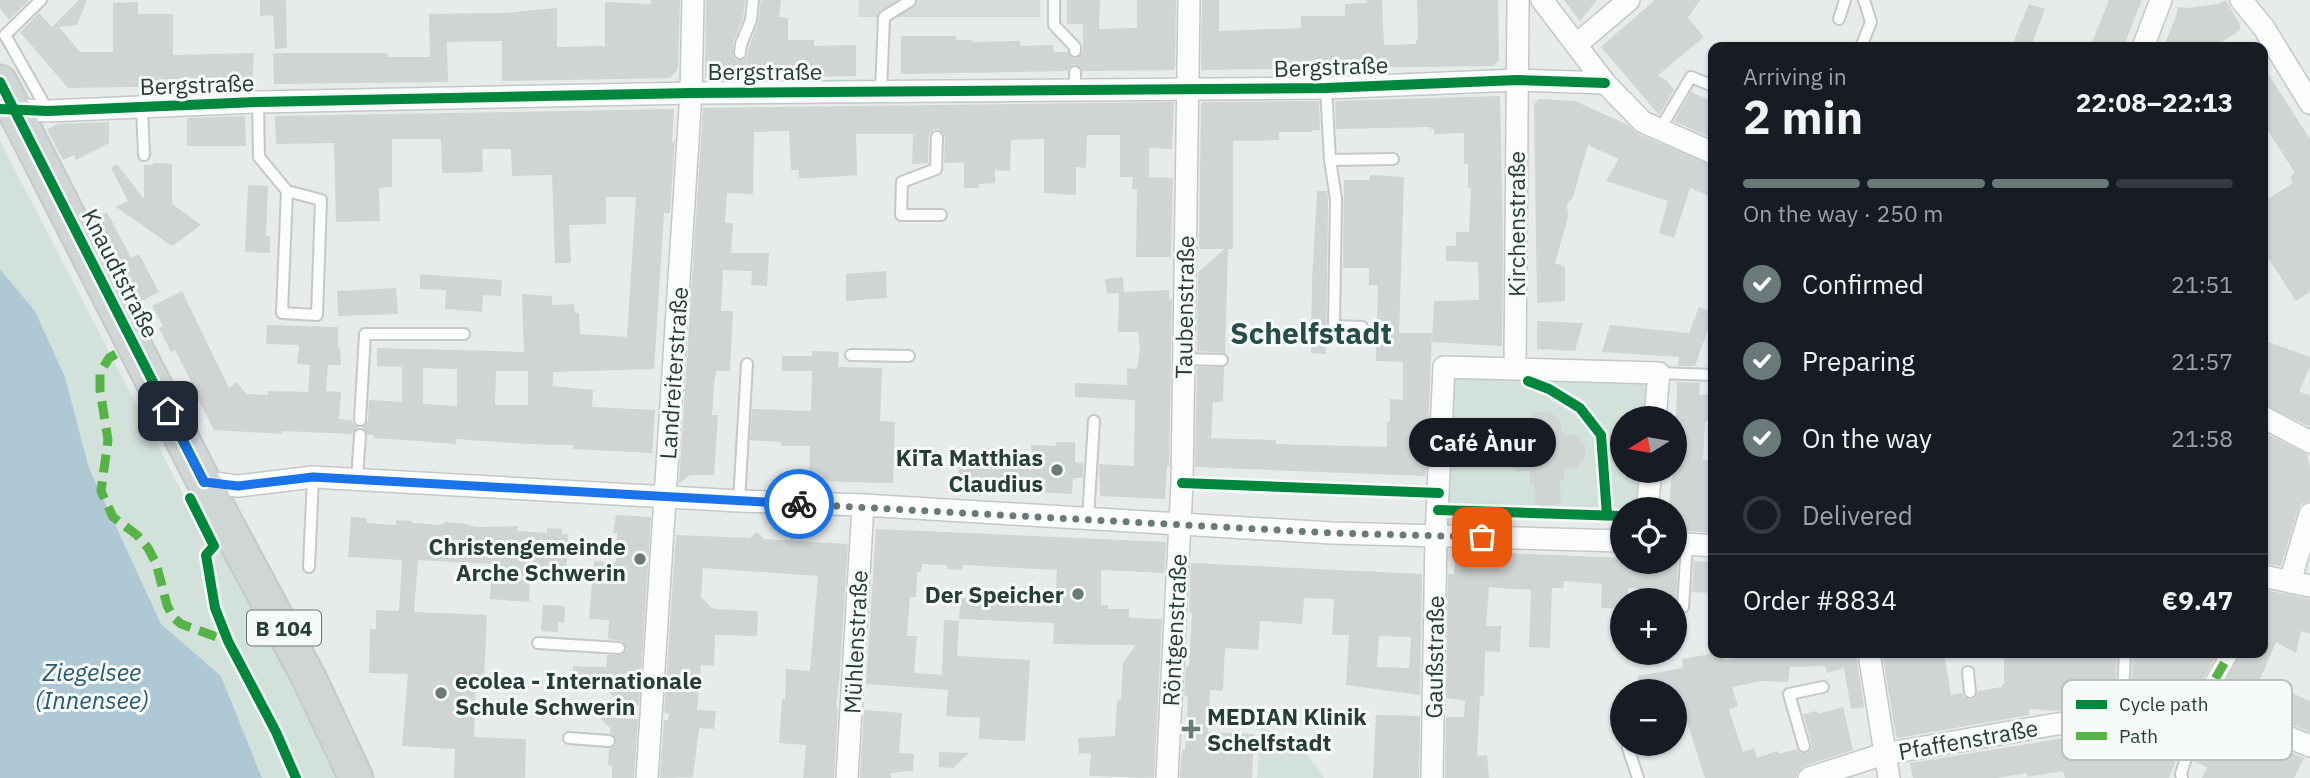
<!DOCTYPE html>
<html lang="en">
<head>
<meta charset="utf-8">
<style>
  body { margin:0; font-family:"IBM Plex Sans",sans-serif; background:#242831; color:#f1f3f6; height:100vh; display:flex; flex-direction:column; font-size:26px; white-space:nowrap }
  * { box-sizing:border-box; margin:0 }
  p { font-size:23px; color:#9ea1a6 }
  .icon { flex:none; width:38px; height:38px; fill:none; stroke:currentColor; stroke-width:2; stroke-linecap:round; stroke-linejoin:round }
  .map { position:relative; flex:1; overflow:hidden }
  .drawer { position:absolute; left:1708px; top:42px; width:560px; height:616px; display:flex; flex-direction:column; background:#171b24; border-radius:14px; box-shadow:0 2px 5px #0004 }
  .drawer>* { flex:none }
  .needle { width:46px; rotate:259deg }
  .buttons { position:absolute; left:1610px; top:406px; display:grid; gap:14px }
  .buttons a { display:grid; place-items:center; width:77px; height:77px; border-radius:50%; background:#171b24; box-shadow:0 2px 5px #0004; font-size:35px }
  .pin { position:absolute; display:grid; place-items:center; width:60px; height:60px; color:#fff; margin:-30px; border-radius:14px; box-shadow:0 4px 10px #0006 }
  .courier { position:absolute; display:grid; place-items:center; width:70px; height:70px; margin:-35px; border:5px solid #1a73e8; border-radius:50%; background:#fff; color:#222; box-shadow:0 2px 9px #0007 }
  .bubble { position:absolute; height:49px; border-radius:24px; background:#171b24; box-shadow:0 2px 5px #0004; font-size:23px; font-weight:700; line-height:49px; text-align:center }
  .head em { font-style:normal; font-weight:700 }
  .head div { display:flex; flex-direction:column-reverse }
  .head { display:flex; align-items:center; justify-content:space-between; height:119px; padding:0 35px }
  h1 { font-size:46px; font-weight:700; line-height:52px }
  .bar { display:grid; grid-template-columns:repeat(4,1fr); gap:10px 7px; align-content:center; height:84px; padding:0 35px }
  .bar i { height:9px; border-radius:5px; background:#363941 }
  .bar .selected { background:#6a7a78 }
  .bar p { grid-column:span 4 }
  .line { display:flex; align-items:center; gap:18px; padding:0 35px; border-top:2px solid #363941 }
  .line div { flex:1 }
  ol { padding:0 35px; list-style:none }
  li { display:flex; align-items:center; gap:21px; height:77px }
  li p { margin-inline-start:auto }
  li .icon { padding:7px; border-radius:50%; background:#6a7a78; color:#fff; stroke-width:4 }
  li:last-child { color:#9ea1a6 }
  li i { width:38px; height:38px; border:4px solid #363941; border-radius:50% }
  .map>svg:first-child { display:block }
  .built { fill:#d6dcda }
  .green { fill:#d2e2da }
  .water { fill:#aec9d4 }
  .building { fill:#d0d4d3; fill-rule:evenodd }
  .lines { fill:none; stroke-linecap:round; stroke-linejoin:round }
  .service-casing { stroke:#c4c8c7; stroke-width:14 }
  .pedestrian-casing { stroke:#c4c8c7; stroke-width:19 }
  .minor-casing { stroke:#c4c8c7; stroke-width:24 }
  .primary-casing { stroke:#c3cac9; stroke-width:37 }
  .service { stroke:#fbfcfc; stroke-width:10 }
  .pedestrian { stroke:#fbfcfc; stroke-width:16 }
  .minor { stroke:#fbfcfc; stroke-width:21 }
  .primary { stroke:#cfd6d5; stroke-width:33 }
  .quiet { stroke:#56b346; stroke-width:9; stroke-dasharray:18 9; stroke-linecap:butt }
  .cycleway-casing { stroke:#f6faf8; stroke-width:15 }
  .cycleway { stroke:#00873e; stroke-width:10 }
  .done { stroke:#6a7a78; stroke-width:7; stroke-dasharray:0 12.6 }
  .route { stroke:#1a73e8; stroke-width:9 }
  .poi-dot { fill:#6a7a78; stroke:#f6faf8; stroke-width:2.5 }
  .labels { text-anchor:middle; dominant-baseline:central; stroke-width:6; stroke-linejoin:round; paint-order:stroke }
  .shield { fill:#f6faf8; stroke:#657673; stroke-width:2 }
  .shield-label { font-size:21px; font-weight:bold; fill:#273d3a }
  .street-label { font-size:23px; fill:#273d3a; stroke:#f6faf8 }
  .poi-label { font-size:23px; font-weight:bold; fill:#273d3a; stroke:#f6faf8; text-anchor:end }
  .water-label { font-size:24px; font-style:italic; fill:#275a72; stroke:#f6faf8 }
  .district-label { font-size:30px; font-weight:bold; fill:#254d49; stroke:#f6faf8 }
  .key { fill:#f6faf8; stroke:#b8c1bf; stroke-width:2 }
  .key-label { font-size:19px; fill:#273d3a }
</style>
</head>
<body>
<div class="map">
<svg width="2310" height="778" viewBox="0 0 2310 778">
  <rect width="100%" height="100%" fill="#e7ebea"/>
  <polygon class="built" points="859,0 1040,0 1040,17 858,17"/>
  <g class="green">
    <polygon points="0,141 214,554 223,551 344,778 262,778 221,676 161,625 89,468 65,377 35,311 0,269"/>
    <polygon points="1444,367 1659,373 1655,418 1622,418 1622,471 1651,471 1647,509 1622,509 1622,521 1438,516"/>
    <path d="M1261 727C1290 741 1307 749 1324 778H1257Z"/>
  </g>
  <polygon class="water" points="0,269 35,311 65,377 89,468 161,624 221,676 262,778 0,778"/>
  <g class="building">
    <polygon points="0,0 27,0 28,1 9,20 0,8"/>
    <polygon points="79,0 87,0 77,25 59,27 80,52 113,52 113,3 138,2 138,14 173,14 173,55 254,53 252,85 68,88 20,32 39,13 52,27"/>
    <polygon points="260,0 286,0 287,48 275,49 273,15 260,16"/>
    <polygon points="651,0 680,0 678,69 670,78 502,81 502,41 447,42 448,82 274,84 273,53 387,53 388,57 430,57 429,14 501,13 557,8 557,47 605,46 605,2 651,4"/>
    <polygon points="706,0 745,0 743,18 733,43 733,56 736,60 743,60 747,57 749,46 758,23 761,0 781,0 779,17 788,18 788,40 814,40 814,46 856,45 856,76 705,78"/>
    <polygon points="1067,0 1100,0 1099,29 1137,28 1137,0 1176,0 1175,68 1173,70 1083,71 1079,66 1074,64 1069,68 1067,71 901,74 901,36 956,36 956,40 972,40 974,42 1020,41 1020,46 1053,45 1054,52 1067,52 1072,58 1078,58 1083,51 1083,24 1067,24"/>
    <polygon points="1202,0 1219,0 1219,31 1301,28 1301,16 1345,16 1345,4 1367,3 1367,0 1382,0 1384,45 1416,44 1416,40 1418,40 1417,0 1498,0 1499,60 1494,66 1201,70"/>
    <polygon points="1564,0 1597,0 1580,21"/>
    <polygon points="1655,0 1700,0 1688,18 1704,37 1657,76 1666,80 1674,90 1659,115 1601,47"/>
    <polygon points="2109,0 2142,0 2123,47 2090,47"/>
    <polygon points="2226,0 2240,25 2240,30 2214,47 2164,47 2176,16 2178,7 2187,8 2219,4"/>
    <polygon points="2029,4 2045,9 2031,47 2011,47"/>
    <polygon points="2263,66 2310,139 2310,292 2296,301 2263,250 2263,202 2293,183 2290,177 2295,173 2263,123"/>
    <polygon points="1691,92 1713,102 1713,139 1674,121"/>
    <polygon points="1500,96 1503,244 1502,346 1432,342 1434,301 1479,300 1478,262 1446,261 1446,246 1456,246 1456,232 1469,232 1471,188 1468,188 1468,164 1464,164 1464,133 1434,134 1434,129 1430,129 1430,127 1336,129 1335,101"/>
    <polygon points="1539,99 1575,101 1628,125 1638,134 1713,166 1713,198 1690,188 1674,238 1659,233 1668,201 1606,181 1619,159 1588,145 1573,197 1567,205 1568,217 1555,263 1565,267 1565,301 1537,303 1534,104"/>
    <polygon points="1319,101 1320,130 1312,130 1312,132 1279,132 1279,140 1233,141 1233,249 1228,249 1225,353 1197,351 1198,273 1224,249 1199,249 1201,104 1203,102"/>
    <polygon points="1174,102 1172,149 1149,148 1149,177 1173,178 1171,257 1136,257 1137,189 1132,189 1133,177 1120,177 1120,135 1087,135 1086,168 1076,167 1076,195 1044,193 1044,139 1011,140 1010,171 995,170 995,183 979,184 979,188 964,188 964,162 944,163 945,137 944,133 938,129 933,130 929,136 928,163 912,164 913,134 856,134 857,175 812,178 799,178 799,170 791,170 789,131 754,132 753,194 727,193 725,223 733,223 731,253 769,253 767,286 751,285 752,271 723,270 721,311 733,311 730,371 716,371 714,384 712,415 718,415 714,475 690,475 679,484 703,108"/>
    <path d="M674 109 672 143 675 140 670 213H664L654 369 553 372V386L593 390 592 407 655 410 652 453 573 449V445L528 444 456 439V444L419 441 374 438V435H368L362 427 368 421 369 400 402 402V367L377 366V348L524 352 522 294 552 296V305L574 304 575 313H579L580 334 627 337 636 197H606V224L569 225 571 263H555L552 175 512 176 511 149H482L483 172 442 173 441 139H392V187L379 188 380 221 336 222 334 143 276 144 275 116ZM423 368 457 369V406L423 404ZM496 371H528V405H495Z"/>
    <polygon points="245,116 246,146 187,146 187,118"/>
    <polygon points="109,122 109,143 76,160 74,155 63,160 47,129 58,124"/>
    <polygon points="153,163 172,164 172,204 201,225 172,246 116,207 128,201 111,168 117,164 144,199 144,165 153,165"/>
    <polygon points="1370,175 1404,177 1399,333 1432,333 1426,476 1195,467 1197,367 1224,367 1223,402 1213,402 1211,438 1276,440 1276,444 1387,447 1387,422 1390,422 1390,399 1403,400 1403,362 1376,361 1378,285 1369,285 1369,268 1343,268 1344,180 1370,180"/>
    <polygon points="248,185 268,186 266,236 270,236 270,253 245,252"/>
    <polygon points="1317,191 1327,191 1328,200 1326,354 1311,353 1312,280"/>
    <polygon points="107,212 131,258 139,254 159,292 136,304 93,219"/>
    <polygon points="886,271 887,298 846,301 846,274"/>
    <polygon points="420,274 502,280 501,296 483,295 482,312 445,309 446,290 420,289"/>
    <polygon points="1123,277 1124,292 1169,290 1169,301 1172,298 1169,466 1167,466 1165,499 1100,496 1099,464 1134,466 1135,400 1075,397 1075,383 1127,385 1127,368 1137,369 1140,350 1138,332 1118,332 1119,293 1107,294 1105,279"/>
    <polygon points="396,288 398,314 338,316 337,291"/>
    <polygon points="182,291 229,388 237,382 246,394 268,395 268,391 308,392 310,365 297,364 299,345 266,344 267,325 338,327 338,347 340,347 341,365 328,365 326,391 341,392 339,419 352,420 353,424 358,428 352,434 282,431 282,434 214,430 189,382 191,381 175,350 171,352 159,328 163,326 152,306"/>
    <polygon points="1699,307 1713,312 1713,315 1695,366 1678,366 1679,357 1602,352 1610,325 1689,333"/>
    <polygon points="1537,321 1583,323 1575,351 1537,349"/>
    <polygon points="2263,340 2310,357 2310,367 2299,391 2310,396 2310,427 2263,404"/>
    <polygon points="812,351 839,352 838,367 882,368 880,421 895,422 893,483 809,481 810,446 781,446 781,442 750,440 752,409 811,411 812,371 782,371 782,356 812,356"/>
    <polygon points="1677,382 1700,383 1699,395 1711,395 1710,421 1705,421 1703,460 1713,461 1713,533 1675,530 1675,509 1669,509 1672,471 1675,471"/>
    <polygon points="1536,412 1550,412 1561,421 1562,435 1574,434 1585,444 1585,458 1576,468 1563,469 1564,481 1560,481 1561,502 1558,505 1538,506 1537,503 1535,503 1534,483 1530,483 1530,471 1517,471 1506,462 1505,447 1515,437 1528,435 1527,423"/>
    <polygon points="2263,432 2307,454 2310,468 2310,501 2301,504 2298,510 2281,566 2263,563"/>
    <polygon points="1056,442 1075,442 1075,462 1083,463 1083,478 1073,478 1072,494 1017,491 1013,497 1008,489 985,488 979,497 975,487 958,487 959,455 1032,457 1031,445 1056,446"/>
    <polygon points="616,515 651,517 639,706 615,699 602,684 586,684 580,690 572,681 573,666 606,667 607,655 622,655 627,649 623,641 608,639 609,620 589,619 594,561 616,563 617,533 613,533"/>
    <polygon points="351,517 367,518 366,523 396,525 396,520 412,521 412,523 440,525 446,522 468,524 471,526 481,527 518,526 517,531 547,533 547,528 562,529 562,534 568,534 566,578 530,576 529,602 490,599 492,564 418,560 414,612 487,615 484,678 476,678 474,737 526,739 525,778 454,778 455,749 402,746 408,674 369,673 370,629 376,629 376,610 399,611 402,560 348,557"/>
    <polygon points="876,529 1166,542 1164,573 1101,570 1101,605 1108,605 1108,609 1129,609 1129,618 1162,619 1154,778 1089,776 1091,753 1079,754 1078,738 1115,736 1117,702 1121,698 1123,663 1136,645 1053,644 1054,623 959,619 961,598 1055,602 1057,570 963,565 962,570 947,569 947,565 922,564 921,572 917,572 916,597 910,597 907,636 917,636 914,673 942,675 944,620 959,621 957,656 1030,660 1025,741 979,739 980,718 946,716 948,690 866,684"/>
    <polygon points="757,532 764,539 848,544 839,682 836,707 838,707 834,778 803,778 806,745 779,743 782,699 785,699 786,669 810,671 818,576 703,568 701,597 712,608 717,609 758,611 757,636 715,635 714,666 701,665 697,710 716,711 714,729 699,728 693,777 660,778 664,720 668,720 669,714 664,713 676,535 750,538"/>
    <polygon points="1459,551 1622,558 1622,562 1678,561 1676,600 1660,600 1660,591 1628,588 1627,600 1622,600 1622,609 1601,608 1602,584 1564,581 1563,588 1552,588 1550,648 1529,647 1531,590 1489,587 1486,626 1501,626 1500,652 1485,651 1484,696 1480,696 1477,756 1487,755 1489,778 1445,778 1446,717 1464,717 1465,701 1446,698 1448,574 1454,574 1455,555"/>
    <polygon points="1694,561 1713,562 1713,593 1692,592"/>
    <path d="M1191 563 1422 574 1420 695 1346 685 1349 635H1332L1334 599 1304 598 1302 624 1260 621 1258 650 1225 648 1223 691 1210 690 1208 732 1254 734 1252 778H1180L1182 749 1185 750 1188 697 1184 696 1186 666H1189L1192 613 1189 612ZM1379 636 1411 637 1409 668 1377 667Z"/>
    <polygon points="2266,590 2310,599 2310,634 2301,631 2296,653 2276,642 2260,679 2310,701 2310,732 2218,695 2240,653 2263,653 2263,599"/>
    <polygon points="543,605 565,606 564,623 558,622 558,632 541,631"/>
    <polygon points="1716,653 1723,653 1724,660 1764,653 1856,653 1864,707 1851,709 1844,668 1827,673 1825,666 1790,667 1788,682 1762,681 1732,687 1738,706 1729,710 1743,752 1754,748 1757,758 1777,751 1779,754 1797,749 1801,753 1807,753 1810,751 1812,745 1803,714 1817,711 1818,714 1843,707 1853,750 1804,766 1799,770 1796,778 1705,778 1679,697 1675,697 1675,691 1637,691 1638,676 1683,668 1682,659"/>
    <polygon points="1882,653 1944,653 1951,695 1962,693 1964,697 1970,700 1975,698 1978,691 2002,687 2002,684 2004,684 2004,653 2117,653 2115,701 2056,711 2029,709 2029,715 1898,738 1896,736"/>
    <polygon points="2133,653 2218,653 2202,681 2131,696"/>
    <polygon points="864,710 902,713 899,753 914,754 913,771 891,773 891,778 860,778"/>
    <polygon points="1376,715 1420,716 1419,778 1373,778"/>
    <polygon points="2200,716 2304,758 2294,778 2202,778 2207,767 2193,761 2195,749 2193,745 2187,743 2181,748 2169,778 2065,778 2063,771 2027,777 2027,773 1997,778 1913,778 1910,763"/>
    <polygon points="599,717 638,719 634,778 612,778 612,766 608,765 609,749 615,746 616,738 610,733 610,728"/>
    <polygon points="939,752 969,753 953,768 939,767"/>
  </g>
  <g class="lines">
    <defs>
      <g id="service">
        <polyline points="41,0 5,35 48,111"/>
        <polyline points="1054,0 1054,25 1075,47 1075,51"/>
        <polyline points="1839,19 1845,0"/>
        <polyline points="1861,47 1871,22 1864,0"/>
        <polyline points="740,53 741,44 751,20 753,0"/>
        <polyline points="1075,72 1075,89"/>
        <polyline points="1326,88 1330,160 1336,199 1334,326 1362,327"/>
        <polyline points="881,91 884,17 910,1"/>
        <polyline points="258,102 259,157 287,191 282,313 317,315 321,200 287,191"/>
        <polyline points="142,107 144,155"/>
        <polyline points="1660,129 1691,77 1713,86"/>
        <polyline points="937,137 936,169 902,182 901,215 941,215"/>
        <polyline points="1330,160 1393,159"/>
        <polyline points="851,355 909,356"/>
        <polyline points="1183,359 1222,360"/>
        <polyline points="1659,373 1713,375"/>
        <polyline points="360,420 365,334 464,334"/>
        <polyline points="357,479 360,435"/>
        <polyline points="739,501 747,364"/>
        <polyline points="1088,518 1094,421"/>
        <polyline points="309,567 313,477"/>
        <polyline points="1683,607 1687,544"/>
        <polyline points="538,643 619,648"/>
        <polyline points="1968,672 1970,692"/>
        <polyline points="2122,713 2125,653"/>
        <polyline points="569,738 609,741"/>
        <polyline points="1804,746 1789,694 1823,687"/>
        <polyline points="1628,748 1638,778"/>
        <polyline points="2182,778 2181,774 2188,751"/>
      </g>
      <polyline id="pedestrian" points="2202,702 2230,653"/>
      <g id="minor">
        <polyline points="1542,0 1605,83 1643,122 1713,153"/>
        <polyline points="2241,0 2264,28 2310,103"/>
        <polyline points="1577,44 1629,0"/>
        <polyline points="2143,47 2161,0"/>
        <polyline points="5,109 48,111 258,102 691,93 1326,88 1517,80 1605,83"/>
        <polyline points="1515,367 1518,0"/>
        <polyline points="2263,417 2310,442"/>
        <polyline points="204,482 238,486 313,477 739,501 863,505 1332,533 1622,541"/>
        <polyline points="1647,509 1651,471"/>
        <polyline points="1675,543 1713,546"/>
        <polyline points="2263,576 2310,586"/>
        <polyline points="2290,582 2310,514"/>
        <polyline points="1869,653 1889,778"/>
        <polyline points="647,778 691,93 693,0"/>
        <polyline points="847,778 863,505"/>
        <polyline points="1167,778 1182,483 1189,0"/>
        <polyline points="1432,778 1436,535 1444,367 1659,373 1655,418"/>
        <polyline points="1809,778 1884,754 2051,725 2202,702 2310,746"/>
      </g>
      <polyline id="primary" points="0,82 204,482 309,678 356,778"/>
    </defs>
    <use href="#service" class="service-casing"/>
    <use href="#pedestrian" class="pedestrian-casing"/>
    <use href="#minor" class="minor-casing"/>
    <use href="#primary" class="primary-casing"/>
    <use href="#service" class="service"/>
    <use href="#pedestrian" class="pedestrian"/>
    <use href="#minor" class="minor"/>
    <use href="#primary" class="primary"/>
    <g class="quiet">
      <polyline points="116,354 109,358 100,373 100,390 108,440 101,491 113,517 137,535 148,548 156,563 167,605 173,617 181,624 228,641"/>
      <polyline points="2202,702 2230,653"/>
    </g>
    <defs>
      <g id="cycleway">
        <polyline points="0,82 204,482"/>
        <polyline points="0,109 48,111 258,102 691,93 1326,88 1517,80 1605,83"/>
        <polyline points="1528,381 1549,389 1580,408 1601,435 1607,515"/>
        <polyline points="1182,483 1439,493"/>
        <polyline points="190,498 214,546 206,555 215,608 228,641 276,732 296,778"/>
        <polyline points="1438,510 1622,516"/>
      </g>
    </defs>
    <use href="#cycleway" class="cycleway-casing"/>
    <use href="#cycleway" class="cycleway"/>
  </g>
  <g class="lines">
    <polyline class="done" points="799,504 1332,533 1482,537"/>
    <polyline class="route" points="168,411 204,482 238,486 313,477 799,504"/>
  </g>
  <g class="poi-dot">
    <circle cx="1057" cy="470" r="7"/>
    <circle cx="640" cy="559" r="7"/>
    <circle cx="1078" cy="594" r="7"/>
    <circle cx="441" cy="693" r="7"/>
    <path d="M1187.5 718.5h7v7h7v7h-7v7h-7v-7h-7v-7h7z"/>
  </g>
  <g class="labels">
    <rect class="shield" x="247" y="610.5" width="74" height="35" rx="5"/>
    <g class="shield-label">
      <text x="284" y="628">B 104</text>
    </g>
    <g class="street-label">
      <text transform="translate(1331 66) rotate(-2)">Bergstraße</text>
      <text x="765" y="71">Bergstraße</text>
      <text transform="translate(197 84) rotate(-2)">Bergstraße</text>
      <text transform="translate(1516 224) rotate(-90)">Kirchenstraße</text>
      <text transform="translate(121 273) rotate(63)">Knaudtstraße</text>
      <text transform="translate(1184 307) rotate(-89)">Taubenstraße</text>
      <text transform="translate(673 373) rotate(-86)">Landreiterstraße</text>
      <text transform="translate(1174 630) rotate(-87)">Röntgenstraße</text>
      <text transform="translate(855 642) rotate(-87)">Mühlenstraße</text>
      <text transform="translate(1434 657) rotate(-89)">Gaußstraße</text>
      <text transform="translate(1968 739) rotate(-10)">Pfaffenstraße</text>
    </g>
    <g class="poi-label">
      <text x="1043" y="457">KiTa Matthias<tspan x="1043" dy="26">Claudius</tspan></text>
      <text x="626" y="546">Christengemeinde<tspan x="626" dy="26">Arche Schwerin</tspan></text>
      <text x="1064" y="594">Der Speicher</text>
      <text x="455" y="680" text-anchor="start">ecolea - Internationale<tspan x="455" dy="26">Schule Schwerin</tspan></text>
      <text x="1207" y="716" text-anchor="start">MEDIAN Klinik<tspan x="1207" dy="26">Schelfstadt</tspan></text>
    </g>
    <g class="water-label">
      <text x="92" y="672">Ziegelsee<tspan x="92" dy="28">(Innensee)</tspan></text>
    </g>
    <g class="district-label">
      <text x="1311" y="332">Schelfstadt</text>
    </g>
  </g>
  <rect x="2062" y="680" width="230" height="80" rx="10" class="key"/>
  <rect x="2076" y="700" width="31" height="9" fill="#00873e"/>
  <rect x="2076" y="732" width="31" height="8" fill="#56b346"/>
  <g class="key-label">
    <text x="2119" y="711">Cycle path</text>
    <text x="2119" y="743">Path</text>
  </g>
</svg>
<div class="buttons">
<a><svg class="needle" viewBox="-14 -14 28 28"><path d="M0-13l5 13h-10z" fill="#e53935"/><path d="M0 13l5-13h-10z" fill="#9ea1a6"/></svg></a>
<a><svg class="icon" aria-label="locate" viewBox="0 0 24 24"><circle cx="12" cy="12" r="6"/><path d="M12 2v4M12 18v4M2 12h4M18 12h4"/></svg></a>
<a>+</a>
<a>−</a>
</div>
<div class="pin" style="left:1482px;top:537px;background:#ea580c"><svg class="icon" aria-label="bag" viewBox="0 0 24 24"><path d="M5 8h14l-1 12H6zM9 8a3 3 0 0 1 6 0"/></svg></div>
<div class="pin" style="left:168px;top:411px;background:#1f2937"><svg class="icon" aria-label="home" viewBox="0 0 24 24"><path d="M3 11l9-7 9 7M6 9v11h12V9"/></svg></div>
<div class="courier" style="left:799px;top:504px"><svg class="icon" aria-label="bike" viewBox="0 0 24 24"><circle cx="6" cy="16" r="4"/><circle cx="18" cy="16" r="4"/><path d="M6 16l4-8h5l3 8M10 8l3 8H6M13 5h3"/></svg></div>
<div class="bubble" style="left:1409px;top:418px;width:147px">Café Ànur</div>
<section class="drawer">
<div class="head"><div><h1>2 min</h1><p>Arriving in</p></div><em>22:08–22:13</em></div>
<div class="bar"><i class="selected"></i><i class="selected"></i><i class="selected"></i><i></i><p>On the way · 250 m</p></div>
<ol>
<li><svg class="icon" aria-label="check" viewBox="0 0 24 24"><path d="M5 12l5 5 9-10"/></svg>Confirmed<p>21:51</p></li>
<li><svg class="icon" aria-label="check" viewBox="0 0 24 24"><path d="M5 12l5 5 9-10"/></svg>Preparing<p>21:57</p></li>
<li><svg class="icon" aria-label="check" viewBox="0 0 24 24"><path d="M5 12l5 5 9-10"/></svg>On the way<p>21:58</p></li>
<li><i></i>Delivered</li>
</ol>
<div class="line" style="height:91px"><div>Order #8834</div><b>€9.47</b></div>
</section>
</div>
</body>
</html>
